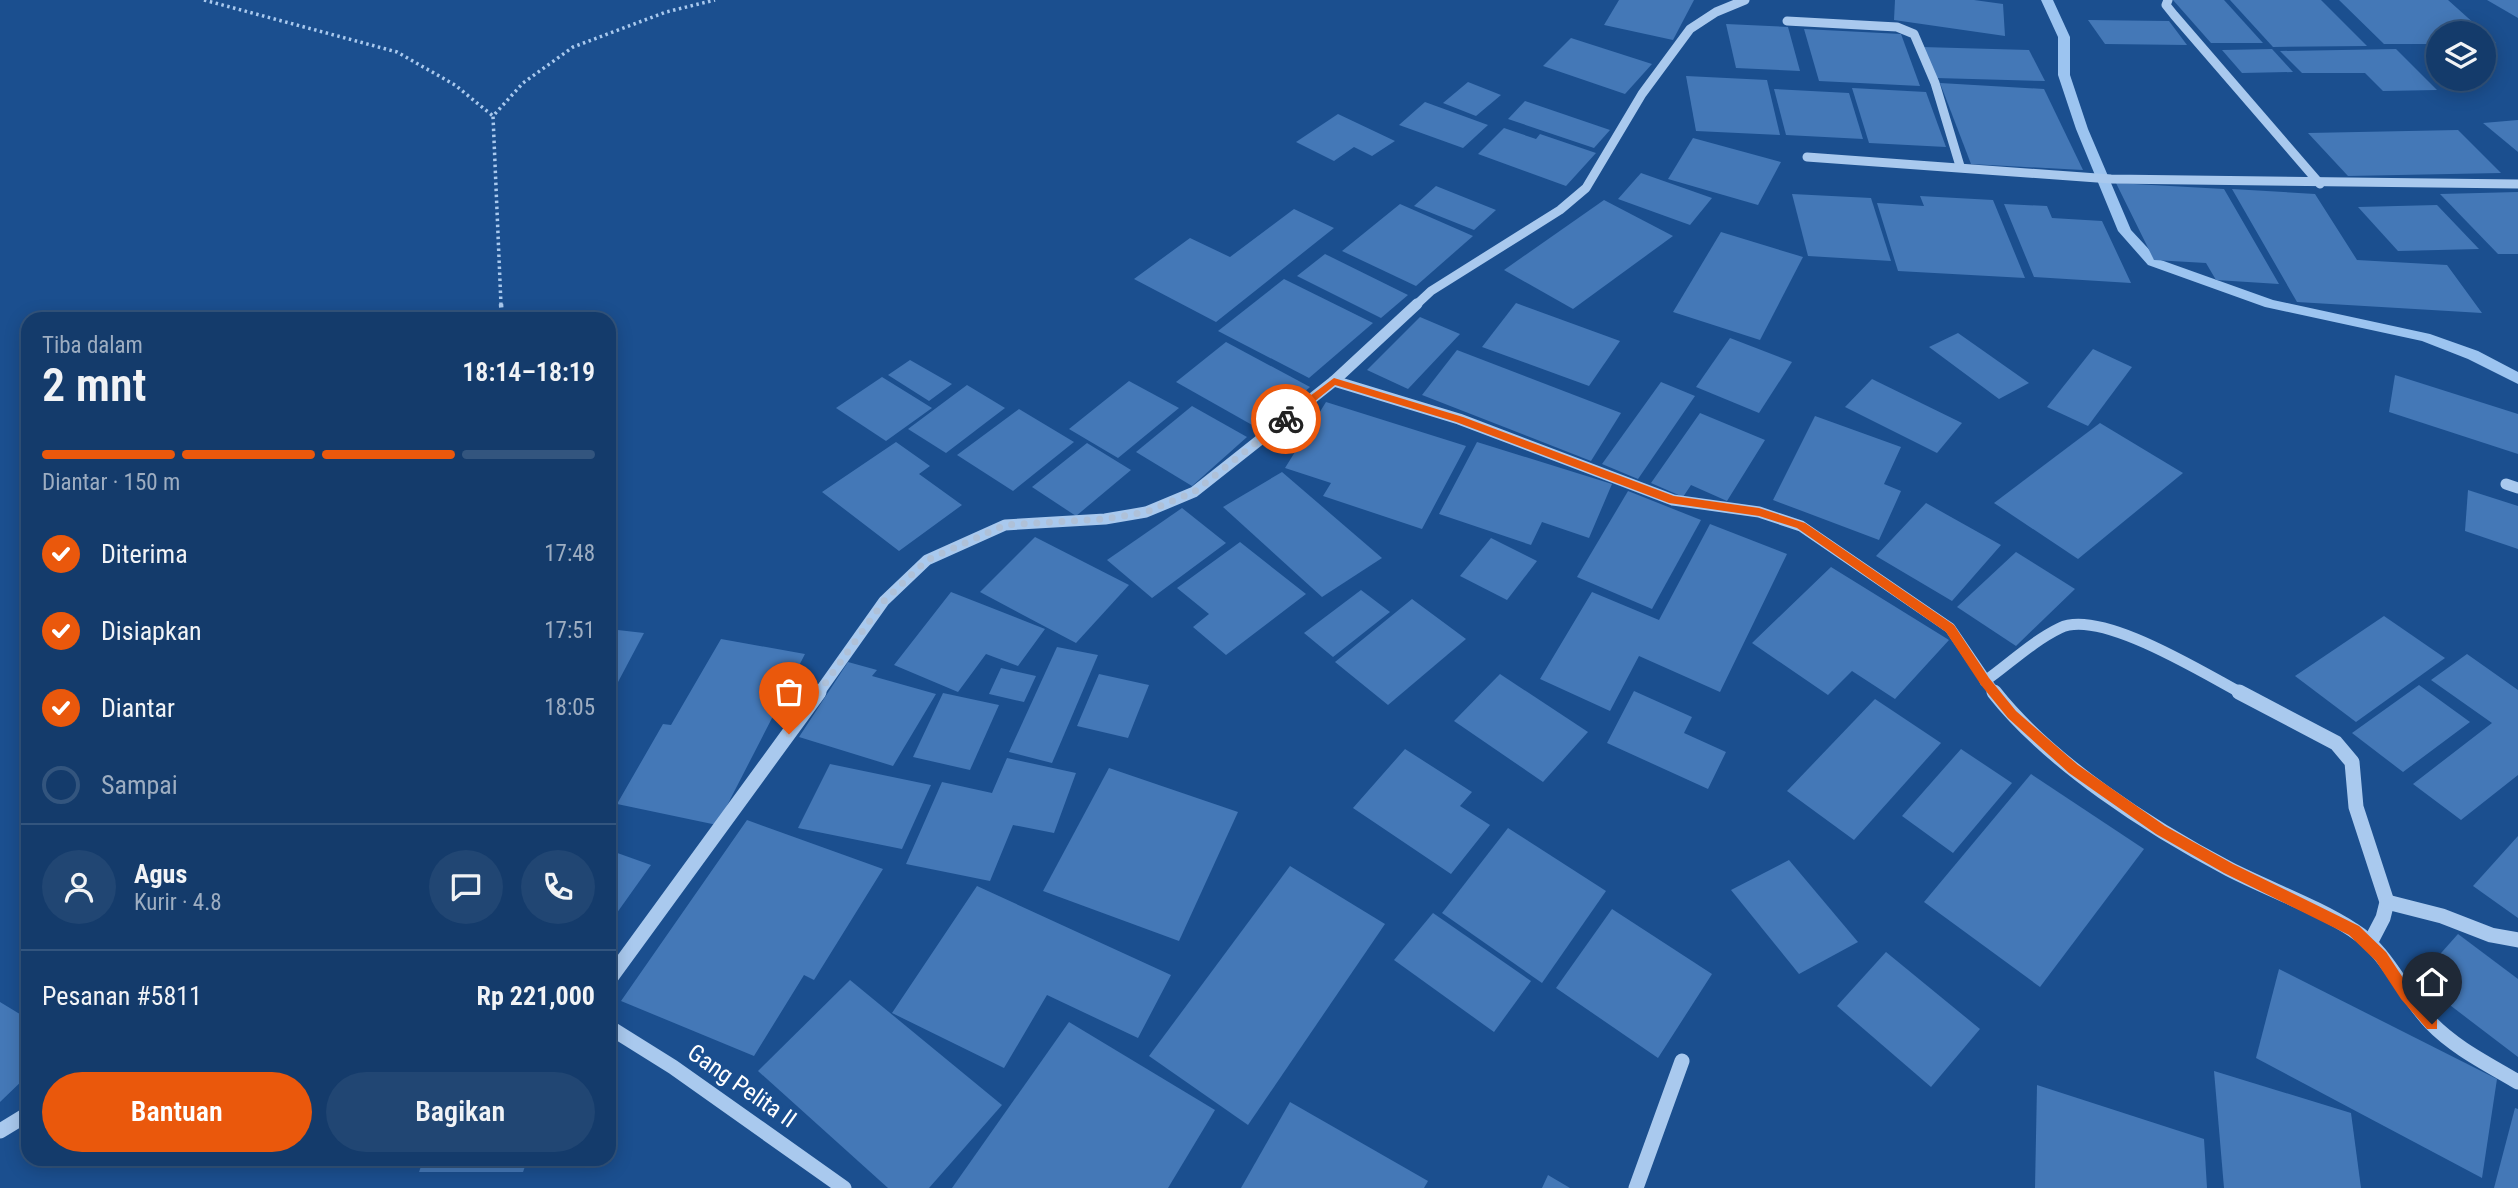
<!DOCTYPE html>
<html lang="id">
<head>
<meta charset="utf-8">
<style>
  body { margin:0; font-family:"Roboto Condensed",sans-serif; background:#214673; color:#f1f3f6; height:100vh; display:flex; flex-direction:column; font-size:26px; white-space:nowrap }
  * { box-sizing:border-box; margin:0 }
  p { font-size:23px; color:#9dadc1 }
  .icon { flex:none; width:38px; height:38px; fill:none; stroke:currentColor; stroke-width:2; stroke-linecap:round; stroke-linejoin:round }
  .map { position:relative; flex:1; overflow:hidden }
  .panel { position:absolute; left:21px; top:312px; width:595px; height:854px; display:flex; flex-direction:column; background:#143b6b; border-radius:21px; box-shadow:0 4px 18px #0003,0 0 0 2px #33557e }
  .panel>* { flex:none }
  .buttons { position:absolute; left:2426px; top:21px; display:grid; gap:14px }
  .buttons a { display:grid; place-items:center; width:70px; height:70px; border-radius:50%; background:#143b6b; box-shadow:0 4px 18px #0003,0 0 0 2px #33557e; font-size:35px }
  .pin { position:absolute; display:grid; place-items:center; width:60px; height:60px; color:#fff; margin:-72px -30px; border-radius:50% 50% 50% 0; rotate:-45deg; box-shadow:0 0 7px #0007 }
  .pin .icon { rotate:45deg }
  .courier { position:absolute; display:grid; place-items:center; width:70px; height:70px; margin:-35px; border:5px solid #ea580c; border-radius:50%; background:#fff; color:#222; box-shadow:0 2px 9px #0007 }
  .head em { font-style:normal; font-weight:600 }
  .head div { display:flex; flex-direction:column-reverse }
  .head { display:flex; align-items:center; justify-content:space-between; height:119px; padding:0 21px }
  h1 { font-size:46px; font-weight:600; line-height:52px }
  .bar { display:grid; grid-template-columns:repeat(4,1fr); gap:10px 7px; align-content:center; height:84px; padding:0 21px }
  .bar i { height:9px; border-radius:5px; background:#33557e }
  .bar .selected { background:#ea580c }
  .bar p { grid-column:span 4 }
  .line { display:flex; align-items:center; gap:18px; padding:0 21px; border-top:2px solid #33557e }
  .line div { flex:1 }
  .round { display:grid; place-items:center; flex:none; width:74px; height:74px; border-radius:37px; background:#214673 }
  ol { padding:0 21px; list-style:none }
  li { display:flex; align-items:center; gap:21px; height:77px }
  li p { margin-inline-start:auto }
  li .icon { padding:7px; border-radius:50%; background:#ea580c; color:#fff; stroke-width:4 }
  li:last-child { color:#9dadc1 }
  li i { width:38px; height:38px; border:4px solid #33557e; border-radius:50% }
  .primary-button { display:flex; gap:14px; margin-top:auto; padding:14px 21px }
  .primary-button a { flex:1; height:80px; border-radius:42px; background:#ea580c; color:#fff; font-size:28px; font-weight:600; line-height:80px; text-align:center }
  .primary-button a+a { background:#214673; color:#f1f3f6 }
  .map>svg:first-child { display:block }
  .lines { fill:none; stroke-linecap:round; stroke-linejoin:round }
  .stream { fill:#9cc4f0; fill-rule:evenodd }
  .building { fill:#4478b7 }
  .path-far1 { stroke:#a9c9ee; stroke-width:3.5; stroke-dasharray:2.5 3.5; stroke-linecap:butt }
  .path { stroke:#a9c9ee; stroke-width:4.5; stroke-dasharray:3.5 5; stroke-linecap:butt }
  .minor-far2 { stroke:#a9c9ee; stroke-width:9 }
  .minor-far1 { stroke:#a9c9ee; stroke-width:11 }
  .minor { stroke:#a9c9ee; stroke-width:15 }
  .route { fill:#ea580c }
  .done { stroke:#afc1d8; stroke-width:7; stroke-dasharray:0 12.6 }
  .labels { text-anchor:middle; dominant-baseline:central; stroke-width:6; stroke-linejoin:round; paint-order:stroke }
  .near-street-label { font-size:24px; fill:#fff; stroke:#1b4f8f }
</style>
</head>
<body>
<div class="map">
<svg width="2518" height="1188" viewBox="0 0 2518 1188">
  <rect width="100%" height="100%" fill="#1b4f8f"/>
  <g class="lines">
    <polygon class="stream" points="2041,0 2053,0 2070,37 2070,75 2088,129 2131,230 2158,259 2273,300 2430,334 2478,351 2518,372 2518,384 2468,359 2422,341 2265,307 2148,265 2118,231 2076,129 2058,75 2058,37"/>
  </g>
  <g class="building">
    <polygon points="1619,0 1694,0 1673,40 1604,25"/>
    <polygon points="1895,0 1974,0 2003,4 2005,36 1894,20"/>
    <polygon points="2173,0 2224,0 2263,43 2211,43"/>
    <polygon points="2230,0 2321,0 2367,46 2273,47"/>
    <polygon points="2339,0 2448,0 2496,43 2483,43 2483,33 2438,33 2438,44 2384,44"/>
    <polygon points="2487,0 2518,0 2518,18"/>
    <polygon points="2088,20 2169,21 2187,45 2105,44"/>
    <polygon points="1726,24 1788,27 1800,71 1736,68"/>
    <polygon points="1804,29 1901,34 1920,86 1819,81"/>
    <polygon points="1571,38 1652,64 1625,94 1543,66"/>
    <polygon points="1922,47 2029,50 2045,81 1936,78"/>
    <polygon points="2272,49 2293,72 2242,73 2222,50"/>
    <polygon points="2396,49 2437,90 2383,91 2365,73 2302,73 2280,51"/>
    <polygon points="1686,76 1767,80 1780,135 1696,131"/>
    <polygon points="1468,82 1501,95 1476,116 1443,103"/>
    <polygon points="1940,83 2044,89 2083,170 1971,164"/>
    <polygon points="1852,88 1926,92 1946,147 1869,143"/>
    <polygon points="1774,89 1849,93 1863,139 1786,135"/>
    <polygon points="1525,101 1610,130 1594,148 1508,119"/>
    <polygon points="1425,102 1488,125 1463,148 1399,125"/>
    <polygon points="1338,114 1395,141 1372,156 1354,147 1334,161 1296,142"/>
    <polygon points="2518,120 2518,152 2483,123"/>
    <polygon points="1504,128 1536,139 1540,134 1596,153 1566,186 1478,154"/>
    <polygon points="2458,130 2501,173 2348,176 2308,133"/>
    <polygon points="1693,138 1781,162 1758,205 1668,179"/>
    <polygon points="1641,173 1712,198 1690,225 1618,199"/>
    <polygon points="2116,183 2224,189 2279,284 2216,280 2206,263 2154,260"/>
    <polygon points="1436,186 1496,210 1474,230 1414,206"/>
    <polygon points="2232,189 2315,194 2357,260 2447,265 2482,313 2297,302"/>
    <polygon points="2518,192 2518,254 2498,254 2440,194"/>
    <polygon points="1792,194 1871,198 1891,261 1808,256"/>
    <polygon points="1920,196 1993,200 2025,278 1898,271 1877,203 1924,206"/>
    <polygon points="1604,200 1673,236 1573,309 1504,270"/>
    <polygon points="1400,204 1473,236 1416,286 1342,251"/>
    <polygon points="2004,204 2047,206 2052,218 2102,221 2131,283 2034,277"/>
    <polygon points="2437,205 2479,249 2398,251 2358,207"/>
    <polygon points="1294,209 1334,228 1216,322 1134,279 1190,238 1230,257"/>
    <polygon points="1721,232 1803,257 1760,340 1673,312"/>
    <polygon points="1325,254 1408,295 1381,318 1297,276"/>
    <polygon points="1284,279 1373,323 1309,378 1218,331"/>
    <polygon points="1516,303 1620,341 1589,386 1482,347"/>
    <polygon points="1420,317 1460,334 1408,389 1367,370"/>
    <polygon points="1958,333 2029,383 1999,399 1929,347"/>
    <polygon points="1730,338 1792,362 1759,413 1696,387"/>
    <polygon points="1226,342 1310,387 1261,430 1176,382"/>
    <polygon points="2093,349 2132,367 2088,426 2047,407"/>
    <polygon points="1457,350 1621,413 1591,461 1422,395"/>
    <polygon points="910,360 952,384 929,401 888,375"/>
    <polygon points="2395,375 2518,414 2518,454 2389,412"/>
    <polygon points="882,377 932,408 886,441 836,408"/>
    <polygon points="1872,379 1962,423 1937,453 1845,407"/>
    <polygon points="1129,381 1179,408 1118,458 1069,429"/>
    <polygon points="1661,382 1695,396 1638,479 1602,464"/>
    <polygon points="967,385 1005,408 946,453 908,429"/>
    <polygon points="1326,402 1466,446 1422,529 1323,496 1331,483 1285,468"/>
    <polygon points="1192,406 1247,437 1192,486 1136,452"/>
    <polygon points="1019,409 1074,442 1013,491 957,455"/>
    <polygon points="1700,413 1765,440 1727,501 1691,485 1683,497 1651,483"/>
    <polygon points="1815,416 1901,447 1884,484 1901,491 1879,540 1773,500"/>
    <polygon points="2100,423 2183,473 2078,559 1994,503"/>
    <polygon points="896,442 930,466 919,474 962,505 899,551 822,492"/>
    <polygon points="1477,442 1612,484 1589,538 1542,522 1531,545 1439,514"/>
    <polygon points="1087,443 1131,470 1076,516 1032,487"/>
    <polygon points="1282,472 1382,558 1322,597 1223,507"/>
    <polygon points="2468,490 2518,506 2518,549 2465,531"/>
    <polygon points="1628,491 1701,520 1652,609 1577,577"/>
    <polygon points="1926,503 2001,545 1952,601 1876,556"/>
    <polygon points="1182,508 1226,543 1152,598 1107,560"/>
    <polygon points="1710,524 1787,554 1720,692 1639,656 1610,711 1540,679 1592,592 1659,620"/>
    <polygon points="1035,537 1129,585 1076,643 980,592"/>
    <polygon points="1491,538 1537,561 1507,600 1460,576"/>
    <polygon points="1240,542 1306,594 1226,655 1193,627 1209,614 1177,588"/>
    <polygon points="2016,552 2075,589 2016,646 1957,607"/>
    <polygon points="1831,567 1949,640 1895,699 1852,671 1828,695 1752,643"/>
    <polygon points="1361,590 1390,612 1333,657 1304,633"/>
    <polygon points="951,592 1045,629 1018,666 986,654 958,692 894,665"/>
    <polygon points="1412,599 1466,639 1388,705 1335,662"/>
    <polygon points="2384,616 2445,658 2356,722 2295,676"/>
    <polygon points="609,629 644,633 609,699"/>
    <polygon points="721,639 805,654 717,825 617,804 663,724 671,725"/>
    <polygon points="1057,647 1098,655 1052,763 1009,752"/>
    <polygon points="2467,654 2518,690 2518,775 2461,820 2413,784 2492,723 2431,680"/>
    <polygon points="848,662 877,670 872,676 936,694 893,766 799,737"/>
    <polygon points="1001,668 1036,676 1024,702 989,694"/>
    <polygon points="1099,674 1149,685 1128,738 1077,726"/>
    <polygon points="1500,674 1588,732 1543,782 1454,721"/>
    <polygon points="2419,685 2470,722 2403,772 2352,733"/>
    <polygon points="1634,691 1692,717 1684,733 1726,752 1708,789 1607,743"/>
    <polygon points="943,693 999,705 970,770 913,757"/>
    <polygon points="1875,699 1941,743 1854,840 1787,791"/>
    <polygon points="1405,749 1472,792 1460,806 1490,825 1451,874 1353,808"/>
    <polygon points="1961,749 2012,783 1953,853 1902,816"/>
    <polygon points="1007,758 1076,773 1054,833 1013,825 990,881 906,864 942,782 992,793"/>
    <polygon points="830,764 931,785 902,849 798,828"/>
    <polygon points="1109,768 1238,812 1179,941 1043,891"/>
    <polygon points="2031,774 2144,849 2040,987 1924,902"/>
    <polygon points="747,820 883,869 814,980 804,975 754,1056 621,1001"/>
    <polygon points="1508,828 1606,891 1542,983 1442,913"/>
    <polygon points="2518,836 2518,918 2473,886"/>
    <polygon points="609,850 651,865 609,924"/>
    <polygon points="1789,860 1858,942 1799,974 1731,890"/>
    <polygon points="1290,866 1385,924 1248,1125 1149,1056"/>
    <polygon points="977,886 1171,975 1138,1038 1047,995 1004,1068 892,1013"/>
    <polygon points="1612,909 1712,974 1658,1058 1556,988"/>
    <polygon points="1433,913 1531,981 1494,1032 1394,960"/>
    <polygon points="2458,934 2518,979 2518,1057 2417,980"/>
    <polygon points="1886,952 1980,1029 1931,1087 1837,1006"/>
    <polygon points="2279,969 2497,1079 2482,1178 2256,1058"/>
    <polygon points="850,980 1002,1105 929,1188 888,1188 758,1071"/>
    <polygon points="0,1002 28,1019 28,1075 0,1102"/>
    <polygon points="1069,1022 1215,1110 1168,1188 952,1188"/>
    <polygon points="2214,1071 2351,1113 2361,1188 2224,1188"/>
    <polygon points="2037,1085 2204,1139 2207,1188 2035,1188"/>
    <polygon points="1290,1102 1428,1181 1424,1188 1241,1188"/>
    <polygon points="2515,1108 2518,1109 2518,1188 2494,1188"/>
    <polygon points="424,1158 528,1158 523,1172 419,1172"/>
    <polygon points="1548,1175 1570,1188 1542,1188"/>
  </g>
  <g class="lines">
    <g class="path-far1">
      <polyline points="204,0 397,52 455,85 493,116"/>
      <polyline points="501,305 493,116 523,83 573,47 666,12 715,0"/>
    </g>
    <polyline class="path" points="501,304 502,318"/>
    <g class="minor-far2">
      <polyline points="2168,0 2166,5 2174,15 2320,184"/>
      <polyline points="1787,21 1897,27 1914,34 1935,83 1960,166"/>
      <polyline points="1807,157 2111,179 2518,184"/>
      <polyline points="1416,305 1431,291 1560,210 1586,188 1642,94 1690,29 1716,12 1745,0"/>
    </g>
    <g class="minor-far1">
      <polyline points="1334,381 1459,419 1673,500 1759,512 1801,526 1950,628 1995,694"/>
      <polyline points="2506,484 2518,488"/>
      <path d="M1985 681C2009 664 2033 641 2060 628 2100 608 2205 674 2243 694"/>
      <polyline points="818,694 884,601 927,560 1005,525 1105,519 1146,512 1194,492 1334,381 1417,304"/>
    </g>
    <g class="minor">
      <path d="M1994 692C2050 763 2149 827 2229 869 2268 889 2318 907 2353 930 2387 951 2403 994 2431 1023 2455 1048 2488 1064 2518 1082"/>
      <polyline points="2239,692 2336,743 2352,762 2356,807 2387,902 2383,918 2370,943"/>
      <polyline points="2387,902 2442,916 2491,935 2518,940"/>
      <polyline points="609,980 819,692"/>
      <polyline points="609,1027 673,1067 844,1188"/>
      <polyline points="0,1131 28,1114"/>
      <polyline points="1636,1188 1682,1061"/>
    </g>
  </g>
  <polygon class="route" points="1334,378 1463,417 1674,496 1759,508 1805,523 1954,625 1989,678 2016,711 2078,765 2165,826 2233,864 2359,926 2386,952 2411,990 2437,1020 2437,1029 2427,1029 2401,999 2376,961 2349,935 2224,873 2156,834 2069,773 2008,718 1981,685 1946,632 1797,528 1759,516 1669,503 1456,422 1335,385 1289,422 1282,422 1282,417"/>
  <g class="lines">
    <polyline class="done" points="789,734 884,601 927,560 1005,525 1105,519 1146,512 1194,492 1286,419"/>
  </g>
  <g class="labels">
    <g class="near-street-label">
      <text transform="translate(742 1086) rotate(35)">Gang Pelita II</text>
    </g>
  </g>
</svg>
<div class="buttons">
<a><svg class="icon" aria-label="layers" viewBox="0 0 24 24"><path d="M12 4l9 5-9 5-9-5zM3 14l9 5 9-5"/></svg></a>
</div>
<div class="pin" style="left:789px;top:734px;background:#ea580c"><svg class="icon" aria-label="bag" viewBox="0 0 24 24"><path d="M5 8h14l-1 12H6zM9 8a3 3 0 0 1 6 0"/></svg></div>
<div class="pin" style="left:2432px;top:1024px;background:#1f2937"><svg class="icon" aria-label="home" viewBox="0 0 24 24"><path d="M3 11l9-7 9 7M6 9v11h12V9"/></svg></div>
<div class="courier" style="left:1286px;top:419px"><svg class="icon" aria-label="bike" viewBox="0 0 24 24"><circle cx="6" cy="16" r="4"/><circle cx="18" cy="16" r="4"/><path d="M6 16l4-8h5l3 8M10 8l3 8H6M13 5h3"/></svg></div>
<section class="panel">
<div class="head"><div><h1>2 mnt</h1><p>Tiba dalam</p></div><em>18:14–18:19</em></div>
<div class="bar"><i class="selected"></i><i class="selected"></i><i class="selected"></i><i></i><p>Diantar · 150 m</p></div>
<ol>
<li><svg class="icon" aria-label="check" viewBox="0 0 24 24"><path d="M5 12l5 5 9-10"/></svg>Diterima<p>17:48</p></li>
<li><svg class="icon" aria-label="check" viewBox="0 0 24 24"><path d="M5 12l5 5 9-10"/></svg>Disiapkan<p>17:51</p></li>
<li><svg class="icon" aria-label="check" viewBox="0 0 24 24"><path d="M5 12l5 5 9-10"/></svg>Diantar<p>18:05</p></li>
<li><i></i>Sampai</li>
</ol>
<div class="line" style="height:126px"><a class="round"><svg class="icon" aria-label="person" viewBox="0 0 24 24"><circle cx="12" cy="8" r="4"/><path d="M4 21q1-7 8-7t8 7"/></svg></a><div><b>Agus</b><p>Kurir · 4.8</p></div><a class="round"><svg class="icon" aria-label="chat" viewBox="0 0 24 24"><path d="M4 5h16v11H9l-5 4z"/></svg></a><a class="round"><svg class="icon" aria-label="phone" viewBox="0 0 24 24"><path d="M5 4h4l2 5-3 2q2 4 5 5l2-3 5 2v4C11 20 4 13 5 4z"/></svg></a></div>
<div class="line" style="height:91px"><div>Pesanan #5811</div><b>Rp 221,000</b></div>
<div class="primary-button"><a>Bantuan</a><a>Bagikan</a></div>
</section>
</div>
</body>
</html>
